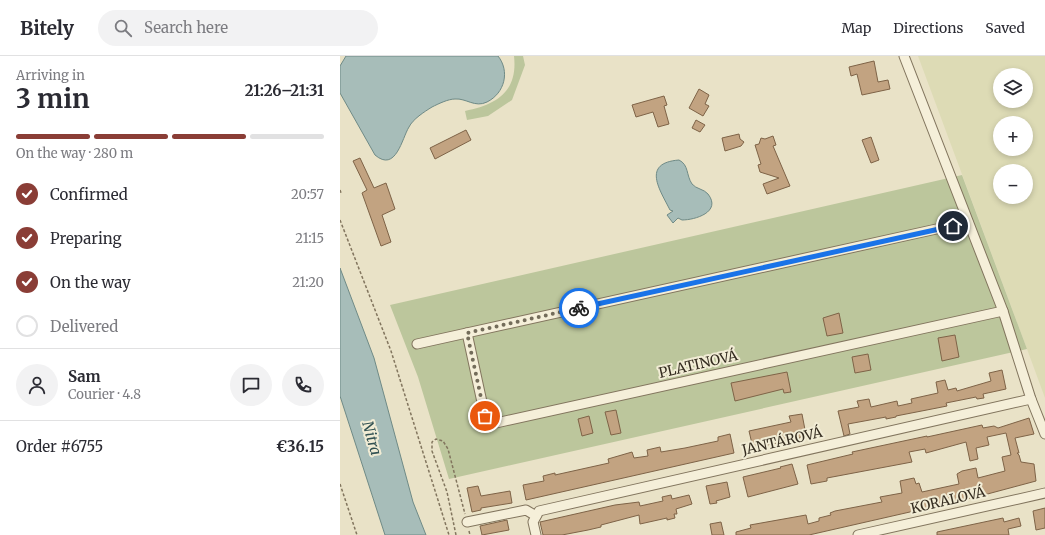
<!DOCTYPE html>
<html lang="en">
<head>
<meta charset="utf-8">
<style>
  body { margin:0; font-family:Merriweather,serif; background:#f2f2f3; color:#2b2b33; height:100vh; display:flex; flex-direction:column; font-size:15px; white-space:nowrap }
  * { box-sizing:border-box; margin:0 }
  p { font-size:13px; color:#7c7c81 }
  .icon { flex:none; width:22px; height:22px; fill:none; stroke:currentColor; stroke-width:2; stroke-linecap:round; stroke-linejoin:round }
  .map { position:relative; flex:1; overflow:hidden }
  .drawer { display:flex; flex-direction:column; background:#fff; width:340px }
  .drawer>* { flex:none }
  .tools { position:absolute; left:653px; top:12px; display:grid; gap:8px }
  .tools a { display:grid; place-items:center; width:40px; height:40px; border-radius:50%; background:#fff; box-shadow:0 2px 6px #0003; font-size:20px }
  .pin { position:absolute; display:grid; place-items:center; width:34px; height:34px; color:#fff; margin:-17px; border:2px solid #fff; border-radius:50%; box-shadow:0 1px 4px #0007 }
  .courier { position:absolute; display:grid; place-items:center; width:40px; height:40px; margin:-20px; border:3px solid #1a73e8; border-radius:50%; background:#fff; color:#222; box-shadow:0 1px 5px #0007 }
  .head em { font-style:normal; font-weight:700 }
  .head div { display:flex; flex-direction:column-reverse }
  .head { display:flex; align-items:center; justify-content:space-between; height:68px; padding:0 16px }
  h1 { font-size:26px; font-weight:700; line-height:30px }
  .bar { display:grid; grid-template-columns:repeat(4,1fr); gap:6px 4px; align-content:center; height:48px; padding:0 16px }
  .bar i { height:5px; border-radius:3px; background:#e1e1e2 }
  .bar .on { background:#8a3d36 }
  .bar p { grid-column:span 4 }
  .line { display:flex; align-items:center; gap:10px; padding:0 16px; border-top:1px solid #e1e1e2 }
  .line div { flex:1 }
  .round { display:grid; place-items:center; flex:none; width:42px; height:42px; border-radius:21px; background:#f2f2f3 }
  ol { padding:0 16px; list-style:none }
  li { display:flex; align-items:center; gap:12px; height:44px }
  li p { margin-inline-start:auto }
  li .icon { padding:4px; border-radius:50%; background:#8a3d36; color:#fff; stroke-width:4 }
  li:last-child { color:#7c7c81 }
  li i { width:22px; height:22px; border:2px solid #e1e1e2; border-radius:50% }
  header { display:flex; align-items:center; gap:24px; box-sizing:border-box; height:56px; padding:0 20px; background:#fff; border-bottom:1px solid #e1e1e2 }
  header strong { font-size:19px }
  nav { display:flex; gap:22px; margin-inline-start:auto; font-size:14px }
  .search { width:280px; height:36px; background:#f2f2f3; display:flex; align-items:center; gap:10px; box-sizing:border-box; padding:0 14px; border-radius:22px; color:#7c7c81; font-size:15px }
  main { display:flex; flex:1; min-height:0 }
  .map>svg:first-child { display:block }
  .farmland { fill:#dddbb5; fill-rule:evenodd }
  .green { fill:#bcc69c }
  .water { fill:#a7bdb9; stroke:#6f8a86 }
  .building { fill:#c2a381; stroke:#7e6347 }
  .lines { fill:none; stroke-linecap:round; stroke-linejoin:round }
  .minor-casing { stroke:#82755e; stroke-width:11 }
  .path { stroke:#82755e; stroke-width:1.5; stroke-dasharray:3 2; stroke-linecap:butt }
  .minor { stroke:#f5efd9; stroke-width:9 }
  .done { stroke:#736c5a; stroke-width:4; stroke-dasharray:0 7.2 }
  .route { stroke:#1a73e8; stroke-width:5 }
  .labels { text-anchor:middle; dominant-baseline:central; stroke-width:4; stroke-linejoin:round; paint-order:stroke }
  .street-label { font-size:14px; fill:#342c20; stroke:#f1ecd5 }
  .water-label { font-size:15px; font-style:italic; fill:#315152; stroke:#f1ecd5 }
</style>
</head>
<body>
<header>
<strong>Bitely</strong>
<div class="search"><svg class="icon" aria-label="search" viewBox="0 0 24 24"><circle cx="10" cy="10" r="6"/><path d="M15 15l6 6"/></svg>Search here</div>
<nav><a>Map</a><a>Directions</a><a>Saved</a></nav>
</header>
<main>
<section class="drawer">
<div class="head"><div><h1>3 min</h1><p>Arriving in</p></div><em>21:26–21:31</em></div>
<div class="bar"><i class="on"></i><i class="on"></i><i class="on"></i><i></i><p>On the way · 280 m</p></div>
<ol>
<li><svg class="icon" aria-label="check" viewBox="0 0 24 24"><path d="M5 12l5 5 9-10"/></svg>Confirmed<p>20:57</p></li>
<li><svg class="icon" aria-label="check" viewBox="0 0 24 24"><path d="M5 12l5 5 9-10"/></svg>Preparing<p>21:15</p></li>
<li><svg class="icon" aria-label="check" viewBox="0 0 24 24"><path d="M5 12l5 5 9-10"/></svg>On the way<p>21:20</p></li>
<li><i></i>Delivered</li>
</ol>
<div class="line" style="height:72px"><a class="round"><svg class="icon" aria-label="person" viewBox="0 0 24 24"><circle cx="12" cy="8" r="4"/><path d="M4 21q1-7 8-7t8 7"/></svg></a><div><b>Sam</b><p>Courier · 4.8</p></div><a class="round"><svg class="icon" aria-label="chat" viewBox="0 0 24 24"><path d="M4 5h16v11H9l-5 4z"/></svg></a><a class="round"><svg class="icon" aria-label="phone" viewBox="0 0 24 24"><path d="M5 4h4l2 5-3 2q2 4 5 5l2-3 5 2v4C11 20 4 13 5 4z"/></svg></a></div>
<div class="line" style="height:52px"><div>Order #6755</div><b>€36.15</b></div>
</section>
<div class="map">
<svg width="705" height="479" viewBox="0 0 705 479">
  <rect width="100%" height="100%" fill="#e9e2c7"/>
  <path class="farmland" d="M578 0H705V342L687 293ZM660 19H686V45H660ZM660 67H686V93H660ZM660 115H686V141H660Z"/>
  <g class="green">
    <path d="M174 0H183L185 9 172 44 148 60 127 64 125 55C157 49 178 35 174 0Z"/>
    <polygon points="622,119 687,293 109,423 78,321 50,249"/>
  </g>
  <g class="water">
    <path d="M6 0H158C170 15 165 37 147 46 135 52 126 42 115 43 108 43 98 48 92 51 84 56 73 63 69 71 62 82 56 117 35 99L0 37V10Z"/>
    <path d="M339 104C349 109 346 119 352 128 356 133 364 133 368 138 382 156 355 164 342 164L338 162 333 167 327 159 333 155 330 154C320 134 301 107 339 104Z"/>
    <polygon points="0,212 34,302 73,446 86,479 45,479 0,340"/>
  </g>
  <g class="building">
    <polygon points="534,5 538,26 548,24 550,33 522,39 517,18 511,20 509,11"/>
    <polygon points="359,33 369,39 365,48 369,50 363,60 349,52"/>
    <polygon points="324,40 327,49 324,50 329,68 318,71 313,56 296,61 292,49"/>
    <polygon points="356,64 365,69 360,76 352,72"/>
    <polygon points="126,74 131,84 95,103 90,92"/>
    <polygon points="399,78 400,83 404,86 401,90 385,95 382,82"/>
    <polygon points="433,80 436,89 433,90 450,130 427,138 423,128 439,122 420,116 418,109 421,108 415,89 419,88 421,82 425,83"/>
    <polygon points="531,81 539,104 531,107 522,84"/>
    <polygon points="20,102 34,132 46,127 55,153 42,159 51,186 41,190 22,137 27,134 13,105"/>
    <polygon points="499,257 503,277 487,280 483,262"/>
    <polygon points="615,279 619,301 602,305 598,282"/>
    <polygon points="528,298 531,314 515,317 512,301"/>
    <polygon points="662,314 666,333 643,338 644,342 637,343 636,341 606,347 607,350 597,352 556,360 556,361 546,363 546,361 508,368 510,378 504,380 498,355 519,351 517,345 529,343 531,351 557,345 558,350 572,347 571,343 598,337 596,326 605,324 608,334 616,332 617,335 651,325 649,317"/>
    <polygon points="447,316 451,336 444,337 443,333 395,345 391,327"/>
    <polygon points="276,354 281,377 271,379 265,356"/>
    <polygon points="462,358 466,379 460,381 460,382 413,392 409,375 451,366 449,360"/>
    <polygon points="249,360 253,377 242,380 238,363"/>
    <polygon points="689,362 694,378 675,382 679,397 677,397 679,399 681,406 694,408 696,425 640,440 469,479 396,479 396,476 411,472 410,469 466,459 468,468 479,465 479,462 491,459 490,457 495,455 542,446 540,441 562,437 560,425 574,422 576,428 579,427 582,436 619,428 617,418 622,415 636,412 638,422 665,415 662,401 671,399 666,377 647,381 649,389 636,392 638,403 630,405 626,386 586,397 585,393 569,396 572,406 487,422 487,425 471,428 467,409 513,398 512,396 587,380 587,381 642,369 643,372 654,370 658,372"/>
    <polygon points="390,378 394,397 186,444 183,429 204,425 203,420 215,417 215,419 269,407 268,403 292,396 294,402 308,400 307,394 320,391 321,396 345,392 378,385 378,381"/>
    <polygon points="452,408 458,428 408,441 403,421 441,412 440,411"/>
    <polygon points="387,426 390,441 376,445 377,447 370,448 366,430"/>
    <polygon points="138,430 141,440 170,435 172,447 141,452 141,454 132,456 127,432"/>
    <polygon points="331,439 332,443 349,439 352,448 336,453 337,458 334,458 335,462 327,464 327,462 300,468 299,459 261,469 261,471 248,474 222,479 203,479 200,466 275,449 299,446 300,450 323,445 322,441"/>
    <polygon points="705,452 705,472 696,474 693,455"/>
    <polygon points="663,462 664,466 679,462 681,470 668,473 669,479 597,479 597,476"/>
    <polygon points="167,464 169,474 142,479 140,470"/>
    <polygon points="381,466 384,479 372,479 370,468"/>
  </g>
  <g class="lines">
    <defs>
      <g id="minor">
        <polyline points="564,0 663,255 691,343 705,378"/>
        <polyline points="127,277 145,360 150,366 156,367 663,255"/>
        <polyline points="77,288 628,166"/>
        <polyline points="127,466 186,454 196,460"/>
        <polyline points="196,479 193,466 199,455 691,343"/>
        <polyline points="518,479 705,437"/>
      </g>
    </defs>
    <use href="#minor" class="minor-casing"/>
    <g class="path">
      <polyline points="0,134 1,137"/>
      <polyline points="0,164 51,295 109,479"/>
      <polyline points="0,428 17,479"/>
      <polyline points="129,475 130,479"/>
      <polyline points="116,479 107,436 92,395 92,386 96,383 103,385 108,393 125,458"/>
    </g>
    <use href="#minor" class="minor"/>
  </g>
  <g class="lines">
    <polyline class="done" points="145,360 127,277 239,252"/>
    <polyline class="route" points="239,252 613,170"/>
  </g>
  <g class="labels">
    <g class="street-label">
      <text transform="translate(358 308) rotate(-13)">PLATINOVÁ</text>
      <text transform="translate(442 385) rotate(-13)">JANTÁROVÁ</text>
      <text transform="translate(608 444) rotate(-13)">KORALOVÁ</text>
    </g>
    <g class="water-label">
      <text transform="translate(32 382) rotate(74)">Nitra</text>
    </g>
  </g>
</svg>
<div class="tools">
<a><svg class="icon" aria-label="layers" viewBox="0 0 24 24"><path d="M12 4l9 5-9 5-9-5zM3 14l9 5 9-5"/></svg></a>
<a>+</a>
<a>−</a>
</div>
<div class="pin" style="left:145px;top:360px;background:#ea580c"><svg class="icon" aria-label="bag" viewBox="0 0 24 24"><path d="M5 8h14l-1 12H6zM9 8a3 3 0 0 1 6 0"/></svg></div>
<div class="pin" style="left:613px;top:170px;background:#1f2937"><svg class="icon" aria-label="home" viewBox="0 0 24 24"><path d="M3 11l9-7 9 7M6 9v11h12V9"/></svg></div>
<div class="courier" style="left:239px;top:252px"><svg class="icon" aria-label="bike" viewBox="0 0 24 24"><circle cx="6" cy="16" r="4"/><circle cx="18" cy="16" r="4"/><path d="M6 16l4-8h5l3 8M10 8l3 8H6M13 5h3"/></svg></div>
</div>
</main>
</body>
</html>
